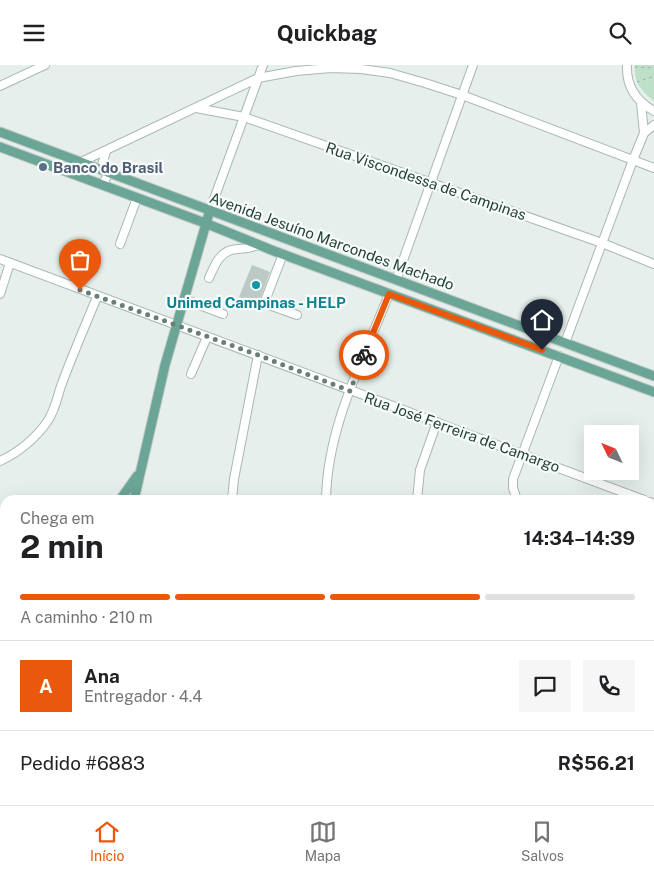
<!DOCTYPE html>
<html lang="pt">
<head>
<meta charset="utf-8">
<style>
  body { margin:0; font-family:"Public Sans",sans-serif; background:#f6f6f6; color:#202124; height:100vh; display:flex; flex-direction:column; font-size:19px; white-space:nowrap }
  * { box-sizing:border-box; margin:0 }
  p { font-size:16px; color:#757577 }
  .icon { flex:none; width:28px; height:28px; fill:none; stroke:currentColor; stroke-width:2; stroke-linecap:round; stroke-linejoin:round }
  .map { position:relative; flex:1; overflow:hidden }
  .panel { position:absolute; left:0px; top:430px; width:655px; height:310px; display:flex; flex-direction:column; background:#fff; border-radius:15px 15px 0 0; box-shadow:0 5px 20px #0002 }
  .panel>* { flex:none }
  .needle { width:32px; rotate:313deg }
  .buttons { position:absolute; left:584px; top:360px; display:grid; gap:10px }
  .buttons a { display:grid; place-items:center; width:55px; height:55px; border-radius:0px; background:#fff; box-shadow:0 5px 20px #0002; font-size:25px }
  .pin { position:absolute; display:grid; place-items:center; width:42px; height:42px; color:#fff; margin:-51px -21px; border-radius:50% 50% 50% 0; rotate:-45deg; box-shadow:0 0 5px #0007 }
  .pin .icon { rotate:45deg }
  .courier { position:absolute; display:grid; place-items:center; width:50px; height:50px; margin:-25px; border:4px solid #ea580c; border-radius:50%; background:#fff; color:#222; box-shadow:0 1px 6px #0007 }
  .headline em { font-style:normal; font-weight:700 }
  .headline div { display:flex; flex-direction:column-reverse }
  .headline { display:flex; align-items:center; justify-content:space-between; height:85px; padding:0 20px }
  h1 { font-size:32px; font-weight:700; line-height:38px }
  .bar { display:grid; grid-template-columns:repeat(4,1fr); gap:8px 5px; align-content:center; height:60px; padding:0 20px }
  .bar i { height:6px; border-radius:4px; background:#e0e0e0 }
  .bar .current { background:#ea580c }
  .bar p { grid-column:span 4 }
  .line { display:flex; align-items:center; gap:12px; padding:0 20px; border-top:1px solid #e0e0e0 }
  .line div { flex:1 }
  .round { display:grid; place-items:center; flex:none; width:52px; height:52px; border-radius:0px; background:#f6f6f6 }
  header { display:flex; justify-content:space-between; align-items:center; height:65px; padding:0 20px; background:#fff; font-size:22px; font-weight:700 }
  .menu { display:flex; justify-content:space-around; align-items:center; height:70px; border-top:1px solid #e0e0e0; background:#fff; font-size:14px; color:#757577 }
  .menu a { display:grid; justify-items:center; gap:2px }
  .menu .current { color:#ea580c }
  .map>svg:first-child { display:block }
  .green { fill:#bfe0c8 }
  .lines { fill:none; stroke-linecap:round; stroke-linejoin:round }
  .stream { stroke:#8ec9d4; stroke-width:2.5 }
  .building { fill:#bbcac4 }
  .minor-casing { stroke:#a8b8b2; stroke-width:10 }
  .major-casing { stroke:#c2cac8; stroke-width:11 }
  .highway-casing { stroke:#c2cac8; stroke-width:12 }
  .path { stroke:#86b3a5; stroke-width:1; stroke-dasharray:2.5 4; stroke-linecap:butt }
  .minor { stroke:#fff; stroke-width:8 }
  .major { stroke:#6aa596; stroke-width:9 }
  .highway { stroke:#2f6f62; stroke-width:10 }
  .done { stroke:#687f78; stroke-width:5; stroke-dasharray:0 9 }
  .route { stroke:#ea580c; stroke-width:6 }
  .service-dot { fill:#5c6f8a; stroke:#f7fbf9; stroke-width:2 }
  .culture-dot { fill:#0f9aa8; stroke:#f7fbf9; stroke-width:2 }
  .labels { text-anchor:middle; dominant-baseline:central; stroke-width:4.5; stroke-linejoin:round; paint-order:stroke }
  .service-label { font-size:15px; font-weight:bold; fill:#4e5e75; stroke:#f7fbf9; text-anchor:start }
  .street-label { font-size:15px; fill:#24423a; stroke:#f7fbf9 }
  .culture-label { font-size:15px; font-weight:bold; fill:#0d838f; stroke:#f7fbf9 }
</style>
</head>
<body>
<header><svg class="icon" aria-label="menu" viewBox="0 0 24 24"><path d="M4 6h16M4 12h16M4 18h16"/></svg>Quickbag<svg class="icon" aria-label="search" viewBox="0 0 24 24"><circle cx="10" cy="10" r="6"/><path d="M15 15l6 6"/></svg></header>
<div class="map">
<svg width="654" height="740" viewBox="0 0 654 740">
  <rect width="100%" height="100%" fill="#e6efeb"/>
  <g class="green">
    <path d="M635 0H654V36C642 27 633 16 635 0Z"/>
    <polygon points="5,626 5,685 0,697 0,627"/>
    <polygon points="5,725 5,735 115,735 119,740 0,740"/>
  </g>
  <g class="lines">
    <polyline class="stream" points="37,735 45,740"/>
  </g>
  <polygon class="building" points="252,200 270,207 260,234 260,241 239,232"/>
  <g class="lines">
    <defs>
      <g id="minor">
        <path d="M627 0C626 21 636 36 654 46"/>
        <polyline points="0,21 45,0"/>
        <polyline points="641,38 644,68"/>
        <polyline points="196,43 244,52 602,178 654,199"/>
        <polyline points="81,97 258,13 296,6 331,3 361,4 390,8 425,18 462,30 654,103"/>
        <polyline points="103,120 108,108 102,100 106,86"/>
        <polyline points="210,145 263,0"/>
        <polyline points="120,179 137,133"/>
        <polyline points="283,189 265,236 269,240 297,250"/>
        <polyline points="0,194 644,435"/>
        <path d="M209 213C215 199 221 184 238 184 246 184 251 183 258 180"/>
        <polyline points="396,215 473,0"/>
        <polyline points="0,229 10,198"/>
        <polyline points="184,234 223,249"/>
        <polyline points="565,278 633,95 644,68 654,60"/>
        <polyline points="191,309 207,272"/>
        <path d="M0 396C18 388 36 373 47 357 55 346 57 333 61 321 72 291 85 261 97 232"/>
        <polyline points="232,435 234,414 258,290"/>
        <path d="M326 435C327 362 363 295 389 229"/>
        <polyline points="417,435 420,405 437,357"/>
        <polyline points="517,435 513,423 513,414 559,291"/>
        <polyline points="650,437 654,439"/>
        <polyline points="0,512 5,511"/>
        <polyline points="650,520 654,515"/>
        <polyline points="650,600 654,606"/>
        <polyline points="287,735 294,740"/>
        <polyline points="422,735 426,740"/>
      </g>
      <g id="major">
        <polyline points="0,67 654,311"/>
        <polyline points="0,82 205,158 274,186 654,327"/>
        <polyline points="120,435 137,411"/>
        <polyline points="134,435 165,300 210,145"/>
        <polyline points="650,669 654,667"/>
        <polyline points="650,685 654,683"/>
        <polyline points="0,719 5,705"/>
        <polyline points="546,740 552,735"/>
        <polyline points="566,740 573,735"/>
      </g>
      <g id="highway">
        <polyline points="0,617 5,619"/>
        <polyline points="131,735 135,740"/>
      </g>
    </defs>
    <use href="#minor" class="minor-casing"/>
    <use href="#major" class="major-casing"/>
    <use href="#highway" class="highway-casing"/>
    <g class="path">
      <polyline points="635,2 654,3"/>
      <polyline points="637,17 654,11"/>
    </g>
    <use href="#minor" class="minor"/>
    <use href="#major" class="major"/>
    <use href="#highway" class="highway"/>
  </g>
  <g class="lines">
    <polyline class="done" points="80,225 258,290 350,326 364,290"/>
    <polyline class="route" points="364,290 389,229 542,285"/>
  </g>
  <circle class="service-dot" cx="43" cy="102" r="5"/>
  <circle class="culture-dot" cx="256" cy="220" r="5"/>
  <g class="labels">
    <g class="service-label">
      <text x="53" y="102">Banco do Brasil</text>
    </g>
    <g class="street-label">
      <text transform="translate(426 116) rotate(19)">Rua Viscondessa de Campinas</text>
      <text transform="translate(332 176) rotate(20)">Avenida Jesuíno Marcondes Machado</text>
      <text transform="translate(462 367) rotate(20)">Rua José Ferreira de Camargo</text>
    </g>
    <g class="culture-label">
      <text x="256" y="237">Unimed Campinas - HELP</text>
    </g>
  </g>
</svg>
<div class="buttons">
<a><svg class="needle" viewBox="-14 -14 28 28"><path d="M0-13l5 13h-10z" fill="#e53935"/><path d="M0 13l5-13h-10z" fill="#757577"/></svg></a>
</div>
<div class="pin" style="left:80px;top:225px;background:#ea580c"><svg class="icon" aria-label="bag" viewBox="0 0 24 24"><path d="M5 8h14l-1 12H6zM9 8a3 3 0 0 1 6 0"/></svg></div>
<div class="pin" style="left:542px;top:285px;background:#1f2937"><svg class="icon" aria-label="home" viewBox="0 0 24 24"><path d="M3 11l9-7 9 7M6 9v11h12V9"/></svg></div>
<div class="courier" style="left:364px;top:290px"><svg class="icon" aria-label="bike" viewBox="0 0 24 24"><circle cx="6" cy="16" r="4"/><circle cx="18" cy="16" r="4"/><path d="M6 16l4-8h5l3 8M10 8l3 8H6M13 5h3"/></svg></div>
<section class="panel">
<div class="headline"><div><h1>2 min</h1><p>Chega em</p></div><em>14:34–14:39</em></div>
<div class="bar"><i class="current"></i><i class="current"></i><i class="current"></i><i></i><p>A caminho · 210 m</p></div>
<div class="line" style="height:90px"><b class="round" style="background:#ea580c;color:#fff">A</b><div><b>Ana</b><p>Entregador · 4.4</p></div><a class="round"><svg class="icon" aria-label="chat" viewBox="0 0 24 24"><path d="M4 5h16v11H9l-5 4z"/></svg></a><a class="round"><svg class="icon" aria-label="phone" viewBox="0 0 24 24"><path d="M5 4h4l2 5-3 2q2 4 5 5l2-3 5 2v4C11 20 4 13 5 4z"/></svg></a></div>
<div class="line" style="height:65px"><div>Pedido #6883</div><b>R$56.21</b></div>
</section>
</div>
<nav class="menu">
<a class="current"><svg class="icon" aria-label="home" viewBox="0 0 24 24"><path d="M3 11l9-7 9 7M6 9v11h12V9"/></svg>Início</a>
<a><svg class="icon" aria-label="map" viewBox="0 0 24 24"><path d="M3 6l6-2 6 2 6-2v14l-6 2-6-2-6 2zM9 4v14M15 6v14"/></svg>Mapa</a>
<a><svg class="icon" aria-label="saved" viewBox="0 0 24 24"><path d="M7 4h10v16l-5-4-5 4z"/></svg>Salvos</a>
</nav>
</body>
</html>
